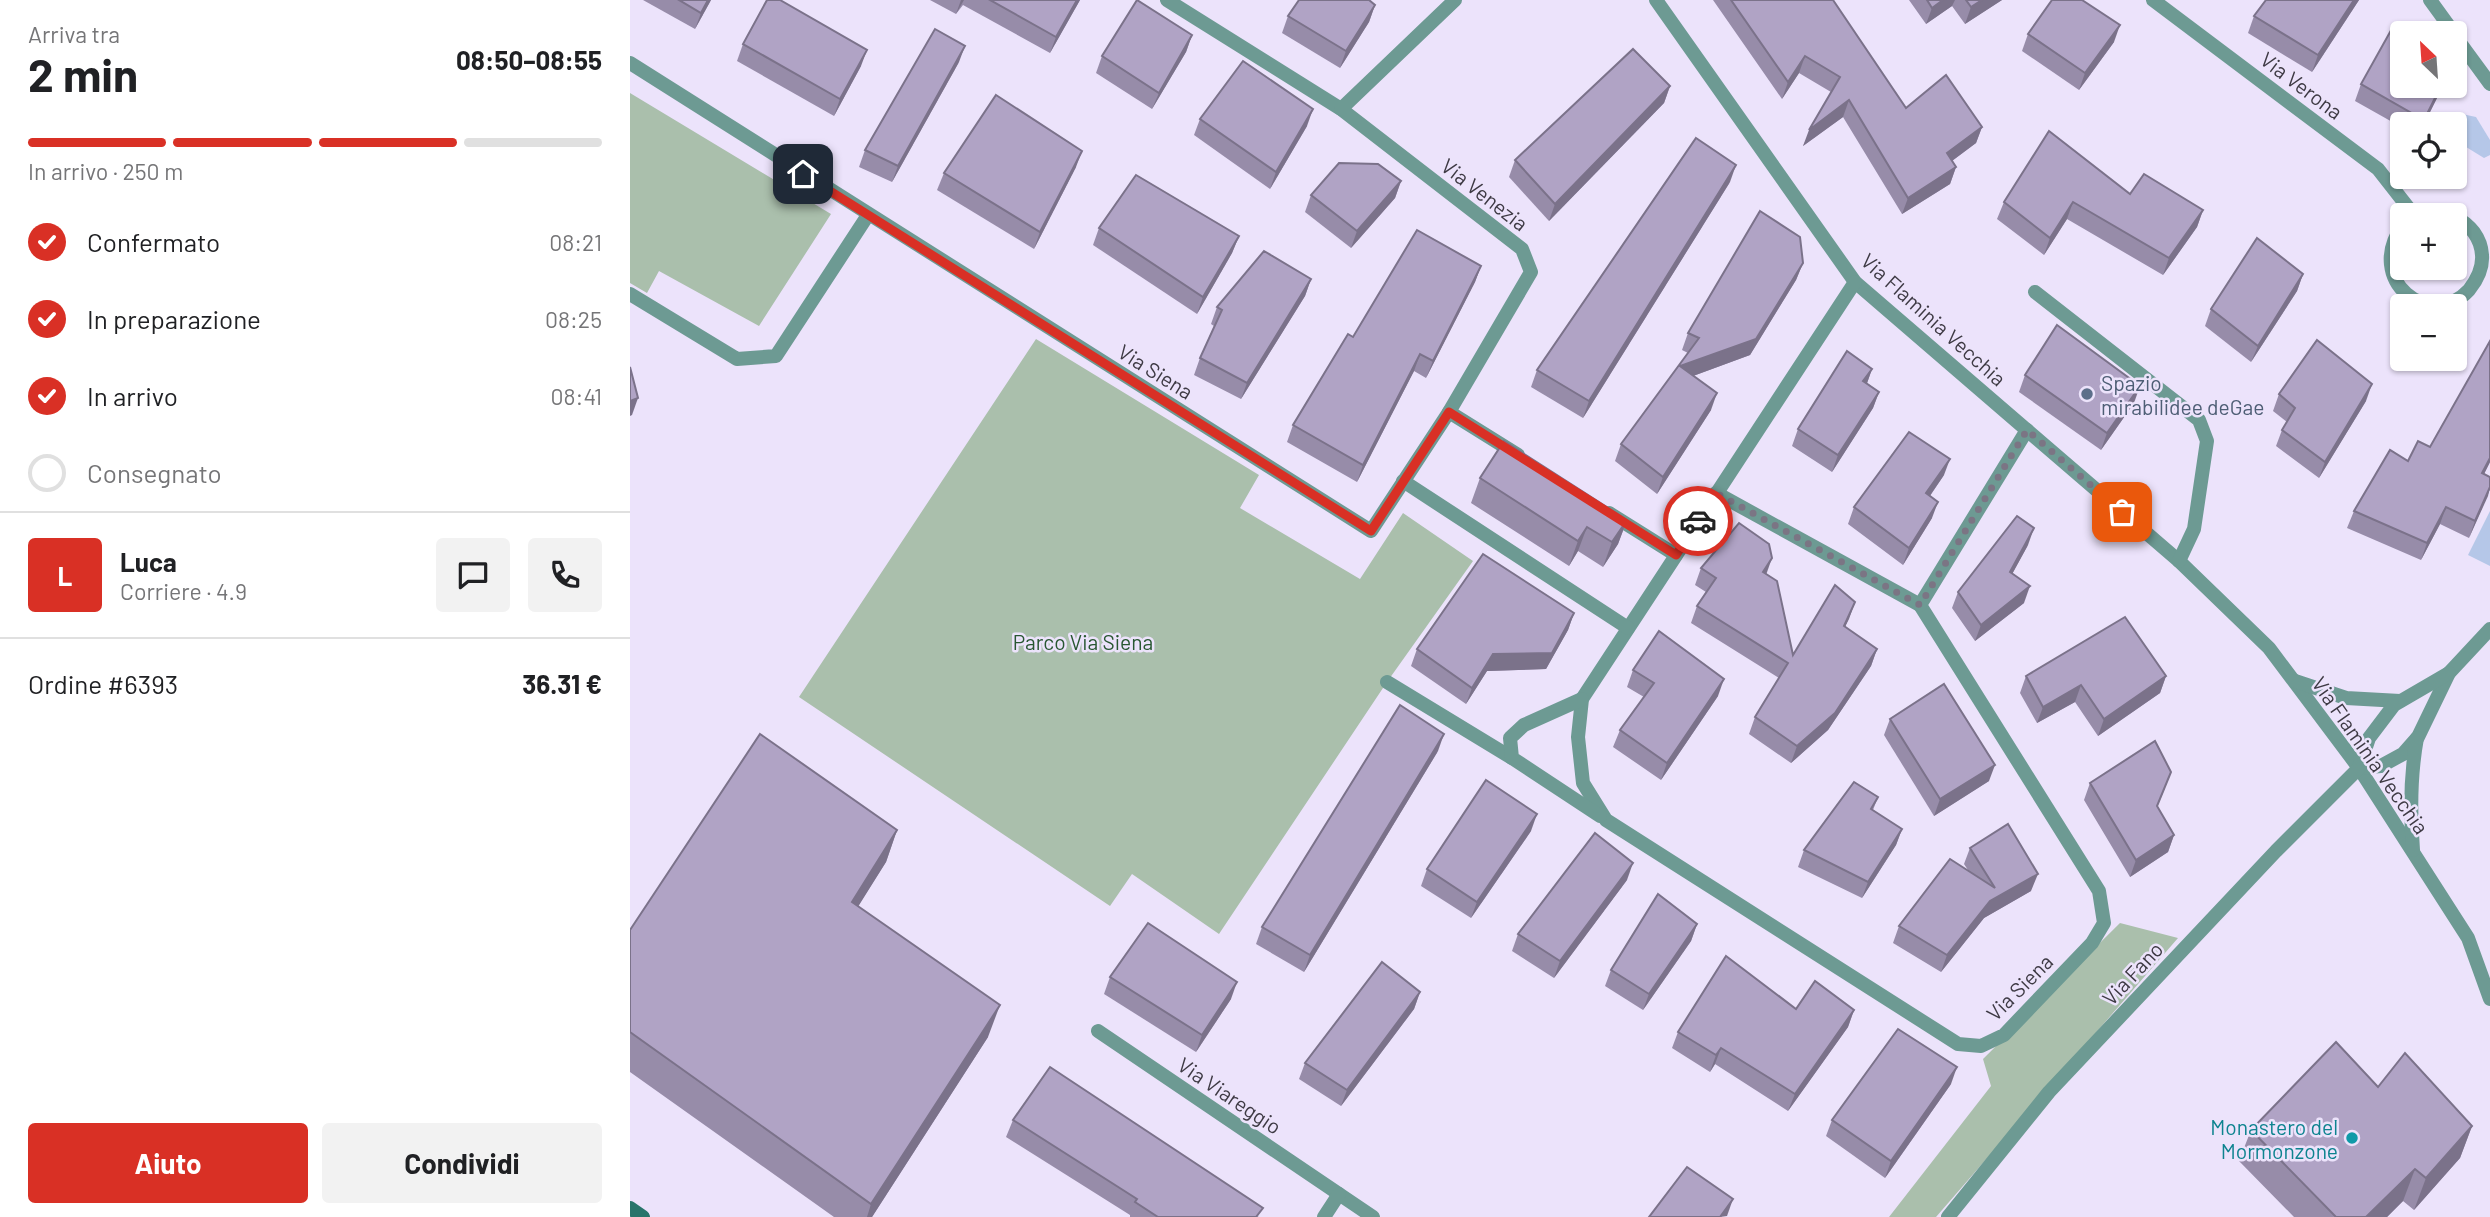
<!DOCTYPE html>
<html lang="it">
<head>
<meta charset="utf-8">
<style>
  body { margin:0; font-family:Barlow,sans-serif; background:#f2f2f2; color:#202124; height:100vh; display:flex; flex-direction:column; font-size:26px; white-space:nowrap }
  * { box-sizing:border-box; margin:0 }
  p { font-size:23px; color:#757577 }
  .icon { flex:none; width:38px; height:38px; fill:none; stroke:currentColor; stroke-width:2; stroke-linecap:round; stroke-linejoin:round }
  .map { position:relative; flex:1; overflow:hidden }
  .drawer { display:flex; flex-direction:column; background:#fff; width:630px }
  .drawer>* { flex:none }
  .needle { width:46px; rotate:335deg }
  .fabs { position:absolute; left:1760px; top:21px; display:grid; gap:14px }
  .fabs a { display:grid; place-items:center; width:77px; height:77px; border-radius:7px; background:#fff; box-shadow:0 2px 5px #0004; font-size:35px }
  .pin { position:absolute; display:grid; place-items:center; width:60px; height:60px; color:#fff; margin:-30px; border-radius:14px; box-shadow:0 4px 10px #0006 }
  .courier { position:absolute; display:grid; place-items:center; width:70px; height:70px; margin:-35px; border:5px solid #d93025; border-radius:50%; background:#fff; color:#222; box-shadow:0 2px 9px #0007 }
  .overview em { font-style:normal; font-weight:700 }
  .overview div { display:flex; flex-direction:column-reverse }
  .overview { display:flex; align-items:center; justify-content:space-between; height:119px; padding:0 28px }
  h1 { font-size:46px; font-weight:700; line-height:52px }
  .bar { display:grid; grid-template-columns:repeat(4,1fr); gap:10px 7px; align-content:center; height:84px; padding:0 28px }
  .bar i { height:9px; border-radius:5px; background:#e0e0e0 }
  .bar .active { background:#d93025 }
  .bar p { grid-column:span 4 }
  .line { display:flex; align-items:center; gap:18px; padding:0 28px; border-top:2px solid #e0e0e0 }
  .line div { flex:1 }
  .round { display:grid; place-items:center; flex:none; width:74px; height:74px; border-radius:7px; background:#f2f2f2 }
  ol { padding:0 28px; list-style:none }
  li { display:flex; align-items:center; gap:21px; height:77px }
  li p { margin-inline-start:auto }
  li .icon { padding:7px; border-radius:50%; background:#d93025; color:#fff; stroke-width:4 }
  li:last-child { color:#757577 }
  li i { width:38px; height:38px; border:4px solid #e0e0e0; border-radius:50% }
  .primary-button { display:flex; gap:14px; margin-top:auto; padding:14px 28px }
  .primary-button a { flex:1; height:80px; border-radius:7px; background:#d93025; color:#fff; font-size:28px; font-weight:700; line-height:80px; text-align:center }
  .primary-button a+a { background:#f2f2f2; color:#202124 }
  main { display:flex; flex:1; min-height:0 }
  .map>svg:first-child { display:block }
  .green { fill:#aabfac }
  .water { fill:#b5c7e8 }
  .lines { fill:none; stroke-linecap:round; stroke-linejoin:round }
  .street { stroke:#6d9a93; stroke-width:14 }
  .secondary { stroke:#28746a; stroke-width:14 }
  .wall { fill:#978ca9 }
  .shaded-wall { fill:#7b728a }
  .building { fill:#b0a3c5; stroke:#7b728a; stroke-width:2 }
  .done { stroke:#7b7584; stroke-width:7; stroke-dasharray:0 12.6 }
  .route { stroke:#d93025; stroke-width:9 }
  .service-dot { fill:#5c6f8a; stroke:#ece3fb; stroke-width:2.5 }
  .culture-dot { fill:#0f9aa8; stroke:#ece3fb; stroke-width:2.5 }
  .labels { text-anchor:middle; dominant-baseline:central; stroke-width:5; stroke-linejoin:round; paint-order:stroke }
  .street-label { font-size:21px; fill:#3e3a44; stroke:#ece3fb }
  .service-label { font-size:21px; fill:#4e5e75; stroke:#ece3fb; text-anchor:start }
  .park-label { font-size:21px; fill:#285731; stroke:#ece3fb }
  .culture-label { font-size:21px; fill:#0d838f; stroke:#ece3fb; text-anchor:end }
</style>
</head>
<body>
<main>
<section class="drawer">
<div class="overview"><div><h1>2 min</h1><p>Arriva tra</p></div><em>08:50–08:55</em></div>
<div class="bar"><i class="active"></i><i class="active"></i><i class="active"></i><i></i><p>In arrivo · 250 m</p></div>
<ol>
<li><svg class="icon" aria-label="check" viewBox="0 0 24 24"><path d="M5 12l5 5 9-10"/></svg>Confermato<p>08:21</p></li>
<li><svg class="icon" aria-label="check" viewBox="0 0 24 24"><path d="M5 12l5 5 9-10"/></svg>In preparazione<p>08:25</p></li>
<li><svg class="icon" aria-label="check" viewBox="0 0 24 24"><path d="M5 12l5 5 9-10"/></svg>In arrivo<p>08:41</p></li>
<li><i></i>Consegnato</li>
</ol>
<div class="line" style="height:126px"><b class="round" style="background:#d93025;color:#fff">L</b><div><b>Luca</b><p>Corriere · 4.9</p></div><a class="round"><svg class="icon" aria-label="chat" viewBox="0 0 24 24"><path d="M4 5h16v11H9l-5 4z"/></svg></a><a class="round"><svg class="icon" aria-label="phone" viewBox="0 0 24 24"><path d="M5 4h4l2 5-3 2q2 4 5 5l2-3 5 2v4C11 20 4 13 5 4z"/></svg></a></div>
<div class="line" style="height:91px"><div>Ordine #6393</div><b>36.31 €</b></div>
<div class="primary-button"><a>Aiuto</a><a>Condividi</a></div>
</section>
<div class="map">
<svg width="1860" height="1217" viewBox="0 0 1860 1217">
  <rect width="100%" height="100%" fill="#ece3fb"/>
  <g class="green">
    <polygon points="0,93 201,214 129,326 29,271 17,293 0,283"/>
    <polygon points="406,339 629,475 610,508 730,579 773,513 843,561 757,682 589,934 502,874 480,906 169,697"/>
    <polygon points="1490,923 1548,938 1306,1217 1259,1217 1361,1086 1353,1059"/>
  </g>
  <g class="water">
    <polygon points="1832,114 1846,117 1860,140 1860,155 1854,158 1828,142"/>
    <polygon points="1860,511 1860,566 1838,555"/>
  </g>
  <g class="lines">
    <g class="street">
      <polyline points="1026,0 1225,282 1549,561 1639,648 1729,768 1838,938 1860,999"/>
      <polyline points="1523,0 1748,169 1784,215"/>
      <polyline points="1800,0 1824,33"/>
      <polyline points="1825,36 1860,84"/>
      <polyline points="0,63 741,531 819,412 901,272 892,249 711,109 537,0"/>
      <polyline points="711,109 825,0"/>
      <polyline points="1790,215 1800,212 1821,215"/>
      <path d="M1773 225C1733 280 1800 332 1839 290 1847 280 1853 268 1852 255 1851 238 1840 224 1825 217"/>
      <polyline points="1225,282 952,699 948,737 953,783 976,820 1328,1044 1351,1046 1374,1035 1462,943 1474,923 1469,891 1290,605 1397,430"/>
      <polyline points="1405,292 1569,420 1577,441 1564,529 1549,561"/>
      <polyline points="0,294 107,359 146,356 238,215"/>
      <polyline points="819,412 888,455"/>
      <polyline points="773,481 998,628"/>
      <polyline points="1086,493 1290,605"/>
      <polyline points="979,513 1046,555"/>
      <polyline points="1665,681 1716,698 1770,701"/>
      <polyline points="757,682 882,758"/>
      <polyline points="952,699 894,725 880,738 882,758 970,816"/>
      <polyline points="1729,768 1751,766 1773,754 1788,737 1819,673 1860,629"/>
      <path d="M1783 850C1780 811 1780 776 1787 738"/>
      <polyline points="468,1031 743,1217"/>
      <polyline points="694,1217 709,1194"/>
      <polyline points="1318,1217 1419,1092 1646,851 1729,768 1739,738 1764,705 1819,673"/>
    </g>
    <polyline class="secondary" points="0,1208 13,1217"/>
  </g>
  <g class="wall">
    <polygon points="13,0 81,0 65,29"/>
    <polygon points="300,0 450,0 420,53 333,5 326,14"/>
    <polygon points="1083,0 1203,0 1276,108 1352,127 1346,143 1322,161 1326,167 1320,184 1272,214 1213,117 1173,146 1201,92 1169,73 1152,99"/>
    <polygon points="1279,0 1372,0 1335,24 1322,6 1296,24"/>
    <polygon points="1636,0 1729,0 1682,72 1618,33 1624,16"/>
    <polygon points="745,5 739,22 710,68 652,33 658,16"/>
    <polygon points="1398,34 1484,42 1449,90 1392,51"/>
    <polygon points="562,35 556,52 522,109 466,73 472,56"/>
    <polygon points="113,44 231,66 204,116 107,61"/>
    <polygon points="329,62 262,182 229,167 235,150"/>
    <polygon points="1731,84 1773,86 1813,86 1794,124 1773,124 1773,128 1725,101"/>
    <polygon points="1040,86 1034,103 919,221 879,177 885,160"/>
    <polygon points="570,119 677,126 640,189 564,135"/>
    <polygon points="446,167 404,249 307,190 314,173"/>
    <polygon points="771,181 765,198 721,248 675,212 681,195"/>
    <polygon points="1100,182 953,418 901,387 907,370"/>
    <polygon points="1500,194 1573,210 1567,227 1533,275 1437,219 1414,255 1367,219 1374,202"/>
    <polygon points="469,228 609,236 602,253 567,314 463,245"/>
    <polygon points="1173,263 1166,280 1120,355 1063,376 1081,410 1027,494 985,461 991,444 1058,353 1052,350 1058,333"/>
    <polygon points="851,266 845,282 796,378 784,371 727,482 657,442 663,425 723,337"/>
    <polygon points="1673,274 1667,291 1621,362 1575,326 1581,309"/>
    <polygon points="681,279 675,296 611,399 564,375 570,358 584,326 581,324 587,307"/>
    <polygon points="1860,341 1860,462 1854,474 1860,477 1860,489 1839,538 1810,524 1791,560 1717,528 1724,511 1778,461 1800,447"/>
    <polygon points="1242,369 1237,383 1249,392 1243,408 1202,472 1162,446 1168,429"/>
    <polygon points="1395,375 1504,403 1471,450 1389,392"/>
    <polygon points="1649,394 1736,401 1689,478 1646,446 1652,430 1657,422 1643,411"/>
    <polygon points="1314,475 1300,496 1302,518 1273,565 1218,524 1224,507"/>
    <polygon points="850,478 997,520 988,544 973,567 948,551 939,566 841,503"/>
    <polygon points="1398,545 1382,574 1394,603 1345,641 1322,608 1328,592"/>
    <polygon points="1071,568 1136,574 1163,655 1225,602 1215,627 1247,649 1241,666 1198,730 1161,763 1119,734 1125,717 1149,678 1061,623 1067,606 1076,592 1065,585"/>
    <polygon points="944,613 938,630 916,669 857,671 836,704 781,666 787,649"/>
    <polygon points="1003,670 1088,696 1031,780 983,747 990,730 1014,697 997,687"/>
    <polygon points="1396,676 1536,676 1530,693 1468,736 1445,702 1407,723 1390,693"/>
    <polygon points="1260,719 1359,781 1304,816 1254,735"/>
    <polygon points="808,751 674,972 626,944 632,927"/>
    <polygon points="1460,783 1535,788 1527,807 1544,835 1538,852 1500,877 1454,800"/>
    <polygon points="1248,797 1243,810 1272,829 1266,845 1232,898 1168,867 1174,850"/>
    <polygon points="267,830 256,862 228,906 358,1037 242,1217 204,1217 0,1072 0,930"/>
    <polygon points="901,831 841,918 791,886 797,869"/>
    <polygon points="1340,848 1401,891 1354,918 1311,972 1263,943 1269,926 1338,870 1334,864"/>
    <polygon points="997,880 924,978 882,951 888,934"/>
    <polygon points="1067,924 1061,941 1013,1010 975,986 981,970"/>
    <polygon points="480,977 601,999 566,1052 474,994"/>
    <polygon points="790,992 784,1009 711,1106 669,1079 675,1063"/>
    <polygon points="1166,1009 1224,1010 1218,1027 1158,1111 1085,1064 1080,1072 1042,1048 1048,1032"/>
    <polygon points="1321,1084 1255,1178 1196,1136 1202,1120"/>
    <polygon points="1748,1087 1842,1126 1830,1158 1784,1210 1773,1201 1757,1217 1664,1217 1609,1161 1621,1130"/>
    <polygon points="383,1120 629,1217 500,1217 500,1215 376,1137"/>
  </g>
  <g class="shaded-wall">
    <polygon points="78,0 81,0 65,29 71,13"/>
    <polygon points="331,0 334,0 326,14"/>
    <polygon points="447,0 450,0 420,53 426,37"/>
    <polygon points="1313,0 1325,0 1322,6 1296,24 1302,8"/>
    <polygon points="1352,0 1372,0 1335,24 1341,7"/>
    <polygon points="1724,0 1729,0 1682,72 1688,55"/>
    <polygon points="745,5 739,22 710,68 716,51"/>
    <polygon points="1490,25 1484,42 1449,90 1455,73"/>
    <polygon points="562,35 556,52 522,109 529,93"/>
    <polygon points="335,46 329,62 262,182 268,166"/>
    <polygon points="237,50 231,66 204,116 210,99"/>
    <polygon points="1175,56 1169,73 1152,99 1158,82"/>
    <polygon points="1040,86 1034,103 919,221 925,204"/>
    <polygon points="1811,86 1813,86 1794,124 1793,124"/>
    <polygon points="1219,100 1213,117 1173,146 1179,130"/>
    <polygon points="683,109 677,126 640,189 646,172"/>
    <polygon points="1352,127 1346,143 1311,169 1317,153"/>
    <polygon points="452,151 446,167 404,249 410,232"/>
    <polygon points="1106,165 1100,182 953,418 959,401"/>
    <polygon points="1326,167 1320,184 1272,214 1278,198"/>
    <polygon points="771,181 765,198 721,248 727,231"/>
    <polygon points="1443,202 1437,219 1414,255 1420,238"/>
    <polygon points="1573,210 1567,227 1533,275 1539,258"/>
    <polygon points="609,236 602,253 567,314 573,297"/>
    <polygon points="1173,263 1166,280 1120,355 1044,383 1050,366"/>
    <polygon points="851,266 845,282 796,378 803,361"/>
    <polygon points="1673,274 1667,291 1621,362 1628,346"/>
    <polygon points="681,279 675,296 611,399 617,383"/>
    <polygon points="790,354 784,371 727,482 733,465"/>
    <polygon points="1242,369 1236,386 1233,381"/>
    <polygon points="1742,384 1736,401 1689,478 1695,462"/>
    <polygon points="1510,386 1504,403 1471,450 1477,433"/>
    <polygon points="1249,392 1243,408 1202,472 1208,455"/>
    <polygon points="1087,393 1081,410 1027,494 1033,477"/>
    <polygon points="8,398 2,415 0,416 0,401"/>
    <polygon points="1860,458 1860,462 1846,490 1852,473"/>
    <polygon points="1320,459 1314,475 1290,510 1296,493"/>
    <polygon points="1860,487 1858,496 1839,538 1845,521"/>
    <polygon points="1308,502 1302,518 1273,565 1279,548"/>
    <polygon points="1816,507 1810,524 1791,560 1797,543"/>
    <polygon points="997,520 988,544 973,567 982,542"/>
    <polygon points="957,527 948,551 939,566 948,541"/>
    <polygon points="1404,528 1398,545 1374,589 1380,572"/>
    <polygon points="1142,558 1136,575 1133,572"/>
    <polygon points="1400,586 1394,603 1345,641 1351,625"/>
    <polygon points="1225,602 1219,619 1207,643 1214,626"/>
    <polygon points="944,613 938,630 916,669 857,671 836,704 842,688 863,654"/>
    <polygon points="1247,649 1241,666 1198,730 1161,763 1167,746"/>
    <polygon points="1536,676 1530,693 1468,736 1474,719"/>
    <polygon points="1094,679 1088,696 1031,780 1037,763"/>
    <polygon points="1451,685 1445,702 1407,723 1413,707"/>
    <polygon points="814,734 808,751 674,972 680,955"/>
    <polygon points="1365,765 1359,781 1304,816 1310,799"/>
    <polygon points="907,814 901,831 841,918 847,902"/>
    <polygon points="1272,829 1266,845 1232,898 1238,882"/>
    <polygon points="267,830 256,862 211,934 222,902"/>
    <polygon points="1544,835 1538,852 1500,877 1506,860"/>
    <polygon points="1003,863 997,880 924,978 930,961"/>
    <polygon points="1408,874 1401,891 1354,918 1311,972 1317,955 1360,901"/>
    <polygon points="1067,924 1061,941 1013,1010 1019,994"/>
    <polygon points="607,982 601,999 566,1052 572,1035"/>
    <polygon points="790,992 784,1009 711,1106 717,1090"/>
    <polygon points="370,1005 358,1037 242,1217 237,1217 241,1204"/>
    <polygon points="1224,1010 1218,1027 1158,1111 1165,1094"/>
    <polygon points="1091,1048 1085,1064 1080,1072 1086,1055"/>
    <polygon points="1327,1067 1321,1084 1255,1178 1261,1161"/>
    <polygon points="1842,1126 1830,1158 1784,1210 1796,1178"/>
    <polygon points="1785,1169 1773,1201 1757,1217 1736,1217"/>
    <polygon points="1103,1199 1097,1216 1090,1217"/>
  </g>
  <g class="building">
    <polygon points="49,0 78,0 71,13"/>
    <polygon points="137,0 150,0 237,50 210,99 113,44"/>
    <polygon points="360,0 447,0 426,37"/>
    <polygon points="507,0 562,35 529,93 472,56"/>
    <polygon points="669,0 739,0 745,5 716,51 658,16"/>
    <polygon points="1101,0 1203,0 1276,108 1316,75 1352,127 1317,153 1326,167 1278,198 1219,100 1179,130 1210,77 1175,56 1158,82"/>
    <polygon points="1297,0 1313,0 1302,8"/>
    <polygon points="1336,0 1352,0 1341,7"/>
    <polygon points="1422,0 1452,0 1490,25 1455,73 1398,34"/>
    <polygon points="1636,0 1724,0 1688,55 1624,16"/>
    <polygon points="1764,25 1776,33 1773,33 1773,86 1811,86 1794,120 1731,84"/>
    <polygon points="305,29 335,46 268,166 235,150"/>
    <polygon points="1003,49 1040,86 925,204 885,160"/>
    <polygon points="613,61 683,109 646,172 570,119"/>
    <polygon points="366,95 452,151 410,232 314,173"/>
    <polygon points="1419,131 1500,194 1514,174 1573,210 1539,258 1443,202 1420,238 1374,202"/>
    <polygon points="1066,138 1106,165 959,401 907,370"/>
    <polygon points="709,163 748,164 771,181 727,231 681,195"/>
    <polygon points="506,175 609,236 573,297 469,228"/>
    <polygon points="1130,211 1170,237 1173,263 1126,339 1050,366 1087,393 1033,477 991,444 1069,338 1058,333"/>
    <polygon points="787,230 851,266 803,361 790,354 733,465 663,425 718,334 723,337"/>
    <polygon points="1627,238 1673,274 1628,346 1581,309"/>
    <polygon points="634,251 681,279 617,383 570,358 592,310 587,307"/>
    <polygon points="1427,325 1510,386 1477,433 1395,375"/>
    <polygon points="1687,340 1742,384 1695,462 1652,430 1665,408 1649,394"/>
    <polygon points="1860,341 1860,458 1852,473 1860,477 1860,487 1845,521 1816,507 1797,543 1724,511 1760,450 1778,461 1788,441 1800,447"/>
    <polygon points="1217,351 1242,369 1233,381 1249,392 1208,455 1168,429"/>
    <polygon points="0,367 8,398 0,401"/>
    <polygon points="1279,432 1320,459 1296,493 1308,502 1279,548 1224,507"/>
    <polygon points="874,441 997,520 982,542 957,527 948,541 850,478"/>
    <polygon points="1387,516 1404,528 1380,572 1400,586 1351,625 1328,592"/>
    <polygon points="1109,523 1139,544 1142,558 1133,572 1147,581 1163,655 1205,585 1225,602 1214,626 1247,649 1205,713 1167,746 1125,717 1158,663 1067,606 1086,578 1071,568"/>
    <polygon points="853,554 944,613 922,653 863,654 842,688 787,649"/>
    <polygon points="1495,617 1536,676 1474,719 1451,685 1413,707 1396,676"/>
    <polygon points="1029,631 1094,679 1037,763 990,730 1024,683 1003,670"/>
    <polygon points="1314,684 1365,765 1310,799 1260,719"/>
    <polygon points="770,705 814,734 680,955 632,927"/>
    <polygon points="130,734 267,830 222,902 370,1005 241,1204 0,1032 0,930"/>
    <polygon points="1525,741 1541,772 1527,806 1544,835 1506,860 1460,783"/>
    <polygon points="856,780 907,814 847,902 797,869"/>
    <polygon points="1224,782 1248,797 1241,809 1272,829 1238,882 1174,850"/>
    <polygon points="1378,824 1408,874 1360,901 1317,955 1269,926 1320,859 1365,888 1340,848"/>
    <polygon points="965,833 1003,863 930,961 888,934"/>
    <polygon points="1028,894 1067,924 1019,994 981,970"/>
    <polygon points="518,923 607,982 572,1035 480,977"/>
    <polygon points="1096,956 1166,1009 1185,981 1224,1010 1165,1094 1091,1048 1086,1055 1048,1032"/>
    <polygon points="752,962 790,992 717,1090 675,1063"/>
    <polygon points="1268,1029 1327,1067 1261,1161 1202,1120"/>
    <polygon points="1706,1042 1748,1087 1775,1053 1842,1126 1796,1178 1785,1169 1736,1217 1706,1217 1621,1130"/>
    <polygon points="420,1067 633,1208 626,1217 528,1217 505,1202 507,1199 383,1120"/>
    <polygon points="1057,1167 1103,1199 1090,1217 1019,1217"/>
  </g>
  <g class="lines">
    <polyline class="done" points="1068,521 1086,493 1290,605 1397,430 1492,512"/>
    <polyline class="route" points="173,174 741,531 819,412 1046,555 1068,521"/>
  </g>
  <circle class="service-dot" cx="1457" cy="394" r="7"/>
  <circle class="culture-dot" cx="1722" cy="1138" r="7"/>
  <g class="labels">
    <g class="street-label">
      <text transform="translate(1672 85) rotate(37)">Via Verona</text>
      <text transform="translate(855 194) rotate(38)">Via Venezia</text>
      <text transform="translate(1304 319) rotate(42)">Via Flaminia Vecchia</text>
      <text transform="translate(526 371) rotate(32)">Via Siena</text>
      <text transform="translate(1741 755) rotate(55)">Via Flaminia Vecchia</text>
      <text transform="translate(1502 973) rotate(-47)">Via Fano</text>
      <text transform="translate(1389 987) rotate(-45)">Via Siena</text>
      <text transform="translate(600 1095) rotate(34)">Via Viareggio</text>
    </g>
    <g class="service-label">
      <text x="1471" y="382">Spazio<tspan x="1471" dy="24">mirabilidee deGae</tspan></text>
    </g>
    <g class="park-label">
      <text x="453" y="641">Parco Via Siena</text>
    </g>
    <g class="culture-label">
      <text x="1708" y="1126">Monastero del<tspan x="1708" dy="24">Mormonzone</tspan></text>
    </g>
  </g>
</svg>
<div class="fabs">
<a><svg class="needle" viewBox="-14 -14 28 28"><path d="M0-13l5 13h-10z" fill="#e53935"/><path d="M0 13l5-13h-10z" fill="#757577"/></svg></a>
<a><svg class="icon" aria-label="locate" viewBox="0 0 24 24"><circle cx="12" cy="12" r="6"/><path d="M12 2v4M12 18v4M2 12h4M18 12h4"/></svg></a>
<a>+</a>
<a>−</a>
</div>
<div class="pin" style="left:1492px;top:512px;background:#ea580c"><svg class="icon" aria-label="bag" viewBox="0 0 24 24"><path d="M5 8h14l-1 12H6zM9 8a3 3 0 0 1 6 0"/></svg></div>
<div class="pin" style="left:173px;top:174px;background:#1f2937"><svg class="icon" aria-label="home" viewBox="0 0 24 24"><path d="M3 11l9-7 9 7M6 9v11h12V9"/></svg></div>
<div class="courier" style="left:1068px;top:521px"><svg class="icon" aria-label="car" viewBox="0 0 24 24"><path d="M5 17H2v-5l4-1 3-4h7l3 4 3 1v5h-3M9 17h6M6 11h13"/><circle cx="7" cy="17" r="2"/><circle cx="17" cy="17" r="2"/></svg></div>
</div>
</main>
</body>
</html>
